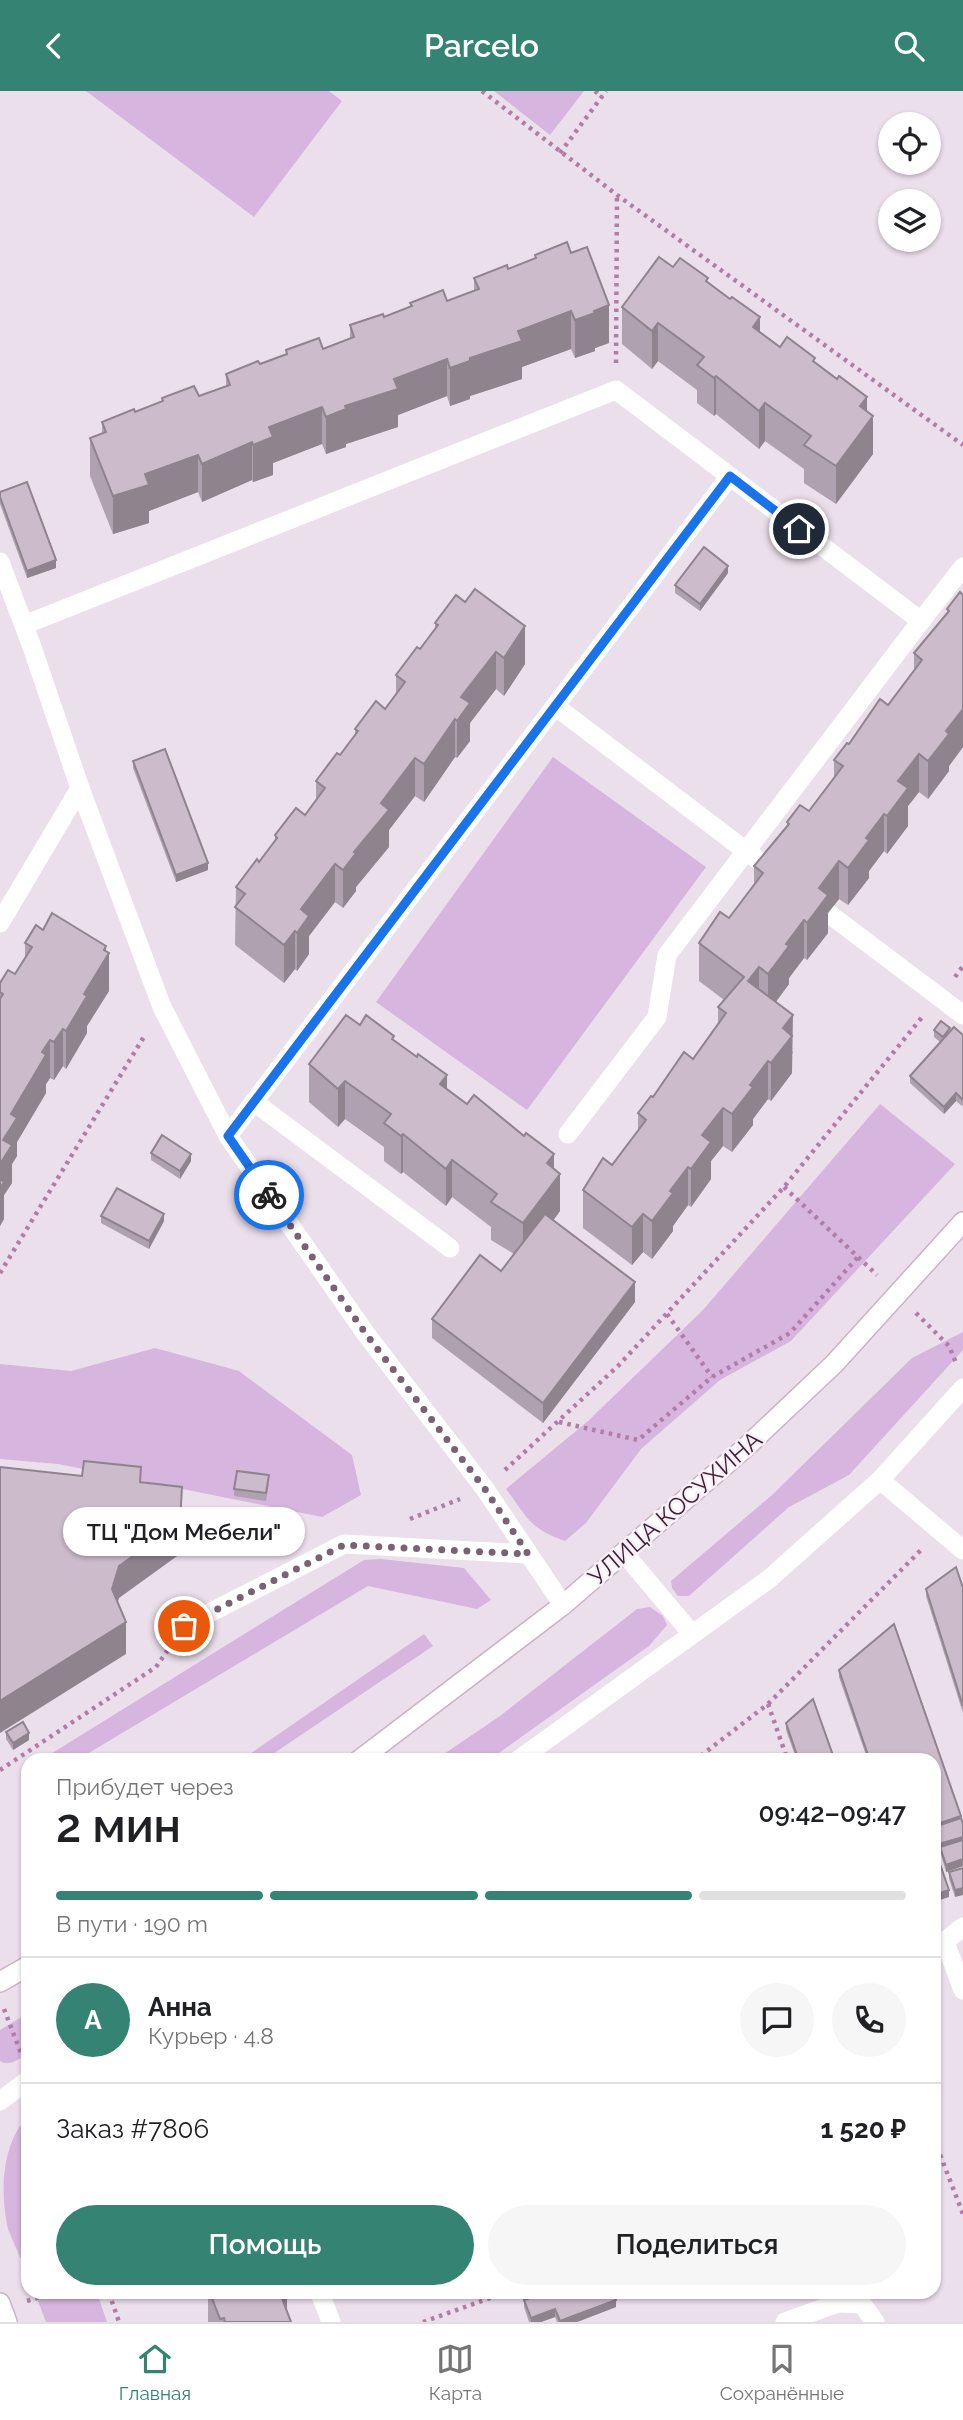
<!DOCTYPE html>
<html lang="ru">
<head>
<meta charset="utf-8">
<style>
  body { margin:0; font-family:Raleway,sans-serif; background:#f6f6f6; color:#202124; height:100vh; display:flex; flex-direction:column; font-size:26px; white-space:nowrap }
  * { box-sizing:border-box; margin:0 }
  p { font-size:23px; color:#757577 }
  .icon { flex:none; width:38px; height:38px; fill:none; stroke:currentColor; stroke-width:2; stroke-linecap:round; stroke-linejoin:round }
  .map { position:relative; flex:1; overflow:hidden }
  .details { position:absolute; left:21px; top:1662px; width:920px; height:546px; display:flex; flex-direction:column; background:#fff; border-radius:21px; box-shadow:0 2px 5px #0004 }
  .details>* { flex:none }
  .buttons { position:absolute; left:878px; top:21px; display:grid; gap:14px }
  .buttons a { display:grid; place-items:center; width:63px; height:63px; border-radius:50%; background:#fff; box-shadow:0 2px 5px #0004; font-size:35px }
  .pin { position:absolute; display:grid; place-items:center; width:60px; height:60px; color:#fff; margin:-30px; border:4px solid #fff; border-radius:50%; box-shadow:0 2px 7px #0007 }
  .courier { position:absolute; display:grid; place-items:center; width:70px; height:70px; margin:-35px; border:5px solid #1a73e8; border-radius:50%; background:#fff; color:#222; box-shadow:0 2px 9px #0007 }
  .bubble { position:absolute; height:49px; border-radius:24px; background:#fff; box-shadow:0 2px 5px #0004; font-size:23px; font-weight:600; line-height:49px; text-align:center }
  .headline em { font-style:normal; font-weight:600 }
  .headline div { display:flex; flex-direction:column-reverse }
  .headline { display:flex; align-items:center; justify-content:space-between; height:119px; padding:0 35px }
  h1 { font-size:46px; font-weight:600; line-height:52px }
  .bar { display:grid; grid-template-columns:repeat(4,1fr); gap:10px 7px; align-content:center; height:84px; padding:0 35px }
  .bar i { height:9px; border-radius:5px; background:#e0e0e0 }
  .bar .active { background:#358372 }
  .bar p { grid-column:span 4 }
  .line { display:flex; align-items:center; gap:18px; padding:0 35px; border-top:2px solid #e0e0e0 }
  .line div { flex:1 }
  .round { display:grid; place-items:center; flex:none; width:74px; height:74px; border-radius:37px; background:#f6f6f6 }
  .primary-button { display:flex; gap:14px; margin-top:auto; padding:14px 35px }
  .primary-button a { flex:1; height:80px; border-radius:42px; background:#358372; color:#fff; font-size:28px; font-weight:600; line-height:80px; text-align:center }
  .primary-button a+a { background:#f6f6f6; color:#202124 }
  header { display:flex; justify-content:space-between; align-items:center; height:91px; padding:0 35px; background:#358372; color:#fff; font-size:32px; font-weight:600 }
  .tab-bar { display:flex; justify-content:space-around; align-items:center; height:98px; border-top:2px solid #e0e0e0; background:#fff; font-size:19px; color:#757577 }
  .tab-bar a { display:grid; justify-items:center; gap:4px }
  .tab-bar .active { color:#358372 }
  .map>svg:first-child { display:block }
  .green { fill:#d6b6de }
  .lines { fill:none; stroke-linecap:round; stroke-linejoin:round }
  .secondary-casing { stroke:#ccb2c8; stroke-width:22 }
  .path { stroke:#b17da7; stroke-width:4.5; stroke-dasharray:3.5 5; stroke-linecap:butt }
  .service { stroke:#fff; stroke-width:19 }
  .minor { stroke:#fff; stroke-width:19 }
  .secondary { stroke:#fff; stroke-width:19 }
  .wall { fill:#afa1af }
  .shaded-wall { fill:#8f838e }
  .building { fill:#ccbbcb; stroke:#8f838e; stroke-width:2 }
  .done { stroke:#7a6275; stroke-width:7; stroke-dasharray:0 12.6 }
  .route { stroke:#1a73e8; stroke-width:9 }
  .labels { text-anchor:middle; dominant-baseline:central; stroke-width:5; stroke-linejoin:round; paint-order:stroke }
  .street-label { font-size:24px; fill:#3d1f35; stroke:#f8f0f8 }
</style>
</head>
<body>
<header><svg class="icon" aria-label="back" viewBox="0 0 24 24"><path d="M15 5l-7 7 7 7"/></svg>Parcelo<svg class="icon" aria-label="search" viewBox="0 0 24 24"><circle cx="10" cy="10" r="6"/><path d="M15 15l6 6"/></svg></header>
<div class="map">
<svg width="963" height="2231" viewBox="0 0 963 2231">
  <rect width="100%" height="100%" fill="#ebdfeb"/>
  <g class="green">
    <polygon points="86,0 329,0 342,10 254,126"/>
    <polygon points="494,0 584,0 550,44"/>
    <polygon points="553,666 706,776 527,1019 376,911"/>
    <path d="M880 1013 955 1073 791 1250 720 1289 641 1358 586 1432 565 1450C530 1438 527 1426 506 1398L588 1330 703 1219Z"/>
    <polygon points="963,1241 963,1259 849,1384 789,1416 689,1505 678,1505 672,1497 671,1490 772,1404 912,1267"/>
    <polygon points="155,1257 239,1280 352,1364 361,1404 322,1426 58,1373 0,1368 0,1273 71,1280"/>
    <polygon points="381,1468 464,1477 491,1509 477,1518 368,1495 77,1669 41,1669 364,1469"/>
    <polygon points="650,1516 663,1525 667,1534 649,1555 489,1669 435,1669 500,1625 637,1518"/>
    <polygon points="424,1543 433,1555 264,1669 241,1669"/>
    <path d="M28 1922V1962C19 1968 10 1976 0 1970V1939Z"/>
    <path d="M28 2024V2184C22 2169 14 2154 8 2138 0 2100 1 2055 28 2024Z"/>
    <polygon points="35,2202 97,2202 107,2231 46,2231"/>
  </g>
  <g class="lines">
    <defs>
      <g id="secondary">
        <polyline points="358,1670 563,1514 745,1357 834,1273 963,1131"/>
        <polyline points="0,1891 28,1875"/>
        <polyline points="0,2212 7,2231"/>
      </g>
    </defs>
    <use href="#secondary" class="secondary-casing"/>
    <g class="path">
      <polyline points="482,0 617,104 963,354"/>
      <polyline points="595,0 602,6"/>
      <polyline points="560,62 606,0"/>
      <polyline points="616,272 617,105"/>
      <polyline points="955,886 963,875"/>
      <polyline points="784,1096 877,1184"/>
      <polyline points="0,1182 145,944"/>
      <polyline points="916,1222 949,1255 956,1272"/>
      <polyline points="667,1223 712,1286"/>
      <polyline points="559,1331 638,1349 712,1286 790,1242 858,1166"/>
      <polyline points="505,1379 618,1275 784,1096 923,925"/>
      <polyline points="410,1428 460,1408"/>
      <polyline points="768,1613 788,1670"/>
      <polyline points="694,1670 768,1613 921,1459"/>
      <polyline points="0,1679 156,1576 170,1556"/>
      <polyline points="4,1918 22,1965"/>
      <polyline points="934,2048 963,2123"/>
      <polyline points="109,2202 119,2231"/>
      <polyline points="27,2210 53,2202"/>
      <polyline points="423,2231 504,2202"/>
    </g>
    <g class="service">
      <polyline points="0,471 32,556 80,697 162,916 228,1045 366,1243 485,1398 563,1514"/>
      <polyline points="921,530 963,476"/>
      <polyline points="24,534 616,299 921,530 667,864 657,926 568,1043"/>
      <polyline points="555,615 779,785"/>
      <polyline points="828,822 963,924"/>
      <polyline points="0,832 80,697"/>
      <polyline points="254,1011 450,1157"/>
      <polyline points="228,1045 730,385"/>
      <polyline points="880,1389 963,1459"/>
      <polyline points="184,1535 344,1453 528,1463"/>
      <polyline points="945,1851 963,1899"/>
      <polyline points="935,1858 963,1836"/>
      <polyline points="320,2202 331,2231"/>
      <polyline points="785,2231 838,2212 862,2213 875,2231"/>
    </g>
    <g class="minor">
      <polyline points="624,1462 692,1543"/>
      <polyline points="517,1670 769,1488 880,1389 963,1297"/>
      <polyline points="0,2010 28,1989"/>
    </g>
    <use href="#secondary" class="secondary"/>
  </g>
  <g class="wall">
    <polygon points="535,164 609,252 595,257 595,260 575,267 571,258 522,276 522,288 470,305 470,308 450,315 447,305 398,324 398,336 346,353 346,356 326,363 322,353 273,372 273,384 253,391 252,389 202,411 198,401 149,420 149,432 113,443 90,385 90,347 102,343 102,331 135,321 162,311 162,307 199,305 226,295 226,283 260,273 286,263 286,259 323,258 350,247 350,234 384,226 410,215 410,212 447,210 474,199 474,187 508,178 535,167"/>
    <polygon points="673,176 708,191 760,241 780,256 815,271 867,320 873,363 836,413 804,392 804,378 765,350 759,358 716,323 714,325 697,312 697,299 658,270 652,278 622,253 622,216"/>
    <polygon points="0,401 56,477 27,487 0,413"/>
    <polygon points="728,482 700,520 675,502 675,494"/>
    <polygon points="963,504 963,656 949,675 949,680 928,708 919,701 908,715 908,735 887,763 884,760 869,780 869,787 848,814 839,808 828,822 828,842 807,869 804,867 789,887 789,893 776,911 793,962 792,963 792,982 771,1010 768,1008 753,1028 753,1034 732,1061 723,1055 711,1070 711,1088 691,1116 688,1114 673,1135 673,1140 652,1168 643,1161 632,1174 583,1137 583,1099 612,1074 638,1040 638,1022 693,968 718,934 718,916 724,909 699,890 699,852 729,827 754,794 754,775 787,735 787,731 809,720 834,687 834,669 888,614 914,580 914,562 947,522 947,518"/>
    <polygon points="435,532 525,573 504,605 496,598 470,632 470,650 457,667 455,666 424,711 415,705 389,739 389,756 356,796 356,800 343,817 335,811 309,845 309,863 297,880 295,878 284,892 235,854 236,796 259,771 275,750 275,744 305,724 316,709 316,690 340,664 355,644 355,638 385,618 396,603 396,584 420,558 435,538"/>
    <polygon points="133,670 208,779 176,791 133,677"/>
    <polygon points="43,839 106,861 109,900 87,935 87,942 66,978 63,975 54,989 50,987 46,993 46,1002 17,1051 17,1065 12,1073 12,1092 4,1104 4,1128 0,1135 0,892 15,883 25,867 25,852"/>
    <polygon points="360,934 394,949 447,998 554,1078 560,1120 553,1130 635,1211 543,1332 432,1247 432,1228 501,1180 514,1163 491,1149 491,1136 452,1106 446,1115 403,1081 401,1083 384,1070 384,1056 345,1028 338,1036 309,1011 309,973"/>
    <polygon points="934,939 950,940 963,944 963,1014 962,1015 956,1010 944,1023 910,992 910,985 940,951 934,946"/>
    <polygon points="151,1062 191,1070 180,1088 151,1069"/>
    <polygon points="101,1125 164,1130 149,1158 101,1132"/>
    <polygon points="269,1392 266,1410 234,1405 234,1398"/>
    <polygon points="963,1497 963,1622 926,1505 926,1498"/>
    <polygon points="894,1533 963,1733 963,1775 946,1781 940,1760 939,1760 934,1745 934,1670 868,1670 839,1586 839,1579"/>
    <polygon points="786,1632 835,1670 797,1670 786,1639"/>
    <polygon points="6,1641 29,1649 13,1659 6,1648"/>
    <polygon points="963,1777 955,1806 949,1788 949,1781"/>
    <polygon points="208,2202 287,2202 287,2221 291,2231 208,2231"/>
    <polygon points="614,2203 616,2216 577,2231 557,2231 555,2226 541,2231 529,2231 524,2216 524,2209"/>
  </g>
  <g class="shaded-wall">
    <polygon points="609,214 609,252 595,257 595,260 575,267 575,229 594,220"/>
    <polygon points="571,220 571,258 522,276 522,288 470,305 470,308 450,315 450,277 518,240"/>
    <polygon points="760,226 760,264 753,236"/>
    <polygon points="658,232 658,270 652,278 652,240"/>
    <polygon points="447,268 447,305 398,324 398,336 346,353 346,356 326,363 326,326 394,288"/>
    <polygon points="716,285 716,323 714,325 714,287"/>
    <polygon points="867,306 867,334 873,325 873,363 836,413 836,375 860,315"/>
    <polygon points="765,312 765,350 759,358 759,320"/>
    <polygon points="322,316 322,353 273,372 273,384 253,391 253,354 269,336"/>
    <polygon points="252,351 252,389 202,411 202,373"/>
    <polygon points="198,364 198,401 149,420 149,432 113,443 113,405 145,383"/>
    <polygon points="56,469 56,477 27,487 27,480"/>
    <polygon points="728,475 728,482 700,520 700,513"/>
    <polygon points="525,535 525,573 504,605 504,567"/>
    <polygon points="496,561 496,598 470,632 470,650 457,667 457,630 461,606"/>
    <polygon points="963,618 963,656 949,675 949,680 928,708 928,670 946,640"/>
    <polygon points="455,628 455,666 424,711 424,673"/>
    <polygon points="919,663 919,701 908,715 908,735 887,763 887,725 898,690"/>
    <polygon points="415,667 415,705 389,739 389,756 356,796 356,800 343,817 343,779 381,712"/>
    <polygon points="884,723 884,760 869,780 869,787 848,814 848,777 866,747"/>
    <polygon points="839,770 839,808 828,822 828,842 807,869 807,832 819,797"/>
    <polygon points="208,772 208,779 176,791 176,784"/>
    <polygon points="335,773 335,811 309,845 309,863 297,880 297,842 301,818"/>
    <polygon points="804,829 804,867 789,887 789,893 768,921 768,883 786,853"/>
    <polygon points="295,840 295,878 284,892 284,854"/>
    <polygon points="106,855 106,866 109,862 109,900 87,935 87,942 66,978 66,940"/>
    <polygon points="759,876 759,914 748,890"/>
    <polygon points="793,924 792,982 771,1010 771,972 783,937"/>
    <polygon points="63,938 63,975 54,989 54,951"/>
    <polygon points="50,949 50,987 46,993 46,1002 17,1051 17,1065 12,1073 12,1092 4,1104 4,1128 0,1135 0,1073 3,1049 11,1023"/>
    <polygon points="768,970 768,1008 753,1028 753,1034 732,1061 732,1023 750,994"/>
    <polygon points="447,984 447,1022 440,993"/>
    <polygon points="345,990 345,1028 338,1036 338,998"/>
    <polygon points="956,1002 956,1010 944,1023 944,1016"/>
    <polygon points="723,1017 723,1055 711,1070 711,1088 691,1116 691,1078 702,1044"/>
    <polygon points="403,1043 403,1081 401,1083 401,1045"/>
    <polygon points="191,1063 191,1070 180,1088 180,1080"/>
    <polygon points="554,1063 554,1092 560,1083 560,1120 523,1169 523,1132 547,1072"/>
    <polygon points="452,1069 452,1106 446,1115 446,1078"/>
    <polygon points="688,1076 688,1114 673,1135 673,1140 652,1168 652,1130 670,1100"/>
    <polygon points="164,1123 164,1130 149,1158 149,1150"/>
    <polygon points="643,1123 643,1161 632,1174 632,1136"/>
    <polygon points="635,1191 635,1211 543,1332 543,1312"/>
    <polygon points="182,1396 182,1428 180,1463 119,1507 112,1530 112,1498 119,1475"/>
    <polygon points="126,1531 126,1563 0,1642 0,1610"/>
    <polygon points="29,1642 29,1649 13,1659 13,1652"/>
    <polygon points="961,1725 961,1732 934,1738 934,1734"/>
    <polygon points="963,1746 963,1753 940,1756 940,1760 939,1760 939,1753"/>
    <polygon points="963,1768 963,1775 946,1781 946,1774"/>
    <polygon points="963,1797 963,1804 955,1806 955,1799"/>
    <polygon points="949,1799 949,1806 934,1811 934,1804"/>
    <polygon points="277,2202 287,2202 287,2227"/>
    <polygon points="616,2209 616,2216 577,2231 560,2231"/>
    <polygon points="555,2218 555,2226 541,2231 531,2231 531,2227"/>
  </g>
  <g class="building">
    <polygon points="567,151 571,162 587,156 609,214 594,220 595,222 575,229 571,220 518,240 522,250 470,267 470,270 450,277 447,268 394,288 398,298 345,315 346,318 326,326 322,316 269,336 273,346 253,354 252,351 202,373 198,364 145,383 149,394 113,405 90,347 106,341 102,331 134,318 135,321 163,310 162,307 194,295 199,305 230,294 226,283 258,270 260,273 287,263 286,259 319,247 323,258 354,246 350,234 383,223 384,226 412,215 410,212 443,199 447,210 479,198 474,187 507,174 508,178 536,167 535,164"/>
    <polygon points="659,166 673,176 680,167 708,187 706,190 730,208 732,206 760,226 753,236 780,256 787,246 815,267 813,270 837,288 839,285 867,306 860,315 873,325 836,375 804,354 811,345 765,312 759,320 716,285 714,287 697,274 704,266 658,232 652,240 622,216"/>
    <polygon points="27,391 56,469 27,480 0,406 0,401"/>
    <polygon points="704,456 728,475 700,513 675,494"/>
    <polygon points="475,498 525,535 504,567 496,561 461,606 470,612 457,630 455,628 424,673 415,667 381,712 389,719 354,761 356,762 343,779 335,773 301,818 309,825 297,842 295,840 284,854 235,816 245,803 236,796 257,768 259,771 277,747 275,744 296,717 305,724 325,697 316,690 337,662 340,664 358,640 355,638 376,610 385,618 405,591 396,584 417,556 420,558 438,534 435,532 456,504 465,511"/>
    <polygon points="960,501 963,504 963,618 946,640 949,643 928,670 919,663 898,690 908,697 887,725 884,723 866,747 869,749 848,777 839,770 819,797 828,804 807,832 804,829 786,853 789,855 768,883 759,876 748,890 793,924 783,937 792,945 771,972 768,970 750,994 753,996 732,1023 723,1017 702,1044 711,1051 691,1078 688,1076 670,1100 673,1102 652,1130 643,1123 632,1136 583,1099 603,1067 612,1074 646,1029 638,1022 651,1005 653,1006 684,961 693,968 726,922 718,916 744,886 699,852 720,821 729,827 763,782 754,775 789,733 787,731 800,714 809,720 843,675 834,669 847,652 849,653 880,608 888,614 922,569 914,562 949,520 947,518"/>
    <polygon points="165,658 208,772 176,784 133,670"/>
    <polygon points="52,822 106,855 104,859 109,862 84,903 87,905 66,940 63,938 54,951 50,949 42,961 46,964 11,1023 17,1027 3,1049 12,1054 0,1073 0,908 3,903 0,901 0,892 8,879 15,883 32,856 25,852 36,834 43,839"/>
    <polygon points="346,924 360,934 366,924 394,945 392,948 417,966 418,963 447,984 440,993 467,1013 474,1004 524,1045 526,1042 554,1063 547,1072 560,1083 523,1132 491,1111 497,1103 452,1069 446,1078 403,1043 401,1045 384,1032 391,1023 345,990 338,998 309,973"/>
    <polygon points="941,930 950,937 943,946 934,939"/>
    <polygon points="954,936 963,944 963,1006 962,1008 956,1002 944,1016 910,985"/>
    <polygon points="162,1044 191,1063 180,1080 151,1062"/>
    <polygon points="0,1088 4,1091 0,1097"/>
    <polygon points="117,1097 164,1123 149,1150 101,1125"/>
    <polygon points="545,1123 635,1191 543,1312 432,1228 480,1164 501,1180"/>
    <polygon points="84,1370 141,1376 140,1391 182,1396 180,1431 119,1475 112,1498 126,1531 0,1610 0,1376 82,1385"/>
    <polygon points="237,1380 269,1384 266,1402 234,1398"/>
    <polygon points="956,1476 963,1497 963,1615 926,1498"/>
    <polygon points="894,1533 961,1725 934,1734 934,1670 870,1670 839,1579"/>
    <polygon points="813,1608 835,1670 799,1670 786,1632"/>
    <polygon points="23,1631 29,1642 13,1652 6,1641"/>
    <polygon points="961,1727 963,1733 963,1746 939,1753 934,1736"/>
    <polygon points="963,1749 963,1768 946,1774 940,1756"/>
    <polygon points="934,1756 949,1799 934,1804"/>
    <polygon points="963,1777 963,1797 955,1799 949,1781"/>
    <polygon points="210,2202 280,2202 291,2231 225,2231 224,2227 220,2228"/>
    <polygon points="543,2202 613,2202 616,2209 560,2230 555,2218 531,2227 524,2209"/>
  </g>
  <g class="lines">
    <polyline class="done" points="184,1535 344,1454 528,1463 485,1398 366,1243 269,1104"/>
    <polyline class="route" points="269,1104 228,1045 730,385 799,438"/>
  </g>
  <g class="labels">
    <g class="street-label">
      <text transform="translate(675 1417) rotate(-41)">УЛИЦА КОСУХИНА</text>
    </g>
  </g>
</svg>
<div class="buttons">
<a><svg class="icon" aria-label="locate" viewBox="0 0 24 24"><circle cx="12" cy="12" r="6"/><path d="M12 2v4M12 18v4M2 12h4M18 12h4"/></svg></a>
<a><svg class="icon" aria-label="layers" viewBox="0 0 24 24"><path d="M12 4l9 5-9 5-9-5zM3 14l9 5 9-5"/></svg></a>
</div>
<div class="pin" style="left:184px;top:1535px;background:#ea580c"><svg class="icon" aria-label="bag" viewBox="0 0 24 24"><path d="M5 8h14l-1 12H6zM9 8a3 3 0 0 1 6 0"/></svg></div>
<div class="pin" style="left:799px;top:438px;background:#1f2937"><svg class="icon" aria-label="home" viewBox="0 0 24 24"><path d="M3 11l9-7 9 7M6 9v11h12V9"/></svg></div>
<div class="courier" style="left:269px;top:1104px"><svg class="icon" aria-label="bike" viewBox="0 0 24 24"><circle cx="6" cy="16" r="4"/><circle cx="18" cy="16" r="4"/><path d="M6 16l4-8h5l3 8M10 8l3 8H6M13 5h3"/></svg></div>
<div class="bubble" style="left:63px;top:1416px;width:242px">ТЦ &quot;Дом Мебели&quot;</div>
<section class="details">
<div class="headline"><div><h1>2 мин</h1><p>Прибудет через</p></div><em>09:42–09:47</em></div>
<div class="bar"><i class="active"></i><i class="active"></i><i class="active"></i><i></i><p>В пути · 190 m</p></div>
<div class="line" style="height:126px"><b class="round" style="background:#358372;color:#fff">А</b><div><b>Анна</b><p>Курьер · 4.8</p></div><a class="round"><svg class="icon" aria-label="chat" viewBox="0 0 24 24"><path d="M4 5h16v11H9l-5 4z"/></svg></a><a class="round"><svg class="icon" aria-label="phone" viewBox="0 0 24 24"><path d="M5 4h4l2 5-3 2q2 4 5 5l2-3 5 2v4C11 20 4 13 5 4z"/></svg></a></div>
<div class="line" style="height:91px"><div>Заказ #7806</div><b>1 520 ₽</b></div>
<div class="primary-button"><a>Помощь</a><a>Поделиться</a></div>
</section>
</div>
<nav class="tab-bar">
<a class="active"><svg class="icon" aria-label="home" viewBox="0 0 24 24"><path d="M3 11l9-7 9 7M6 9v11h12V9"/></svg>Главная</a>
<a><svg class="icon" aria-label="map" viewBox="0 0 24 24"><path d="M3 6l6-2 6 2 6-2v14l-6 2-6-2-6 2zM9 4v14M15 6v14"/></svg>Карта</a>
<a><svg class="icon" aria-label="saved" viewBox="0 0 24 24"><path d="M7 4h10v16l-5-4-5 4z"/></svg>Сохранённые</a>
</nav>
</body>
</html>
